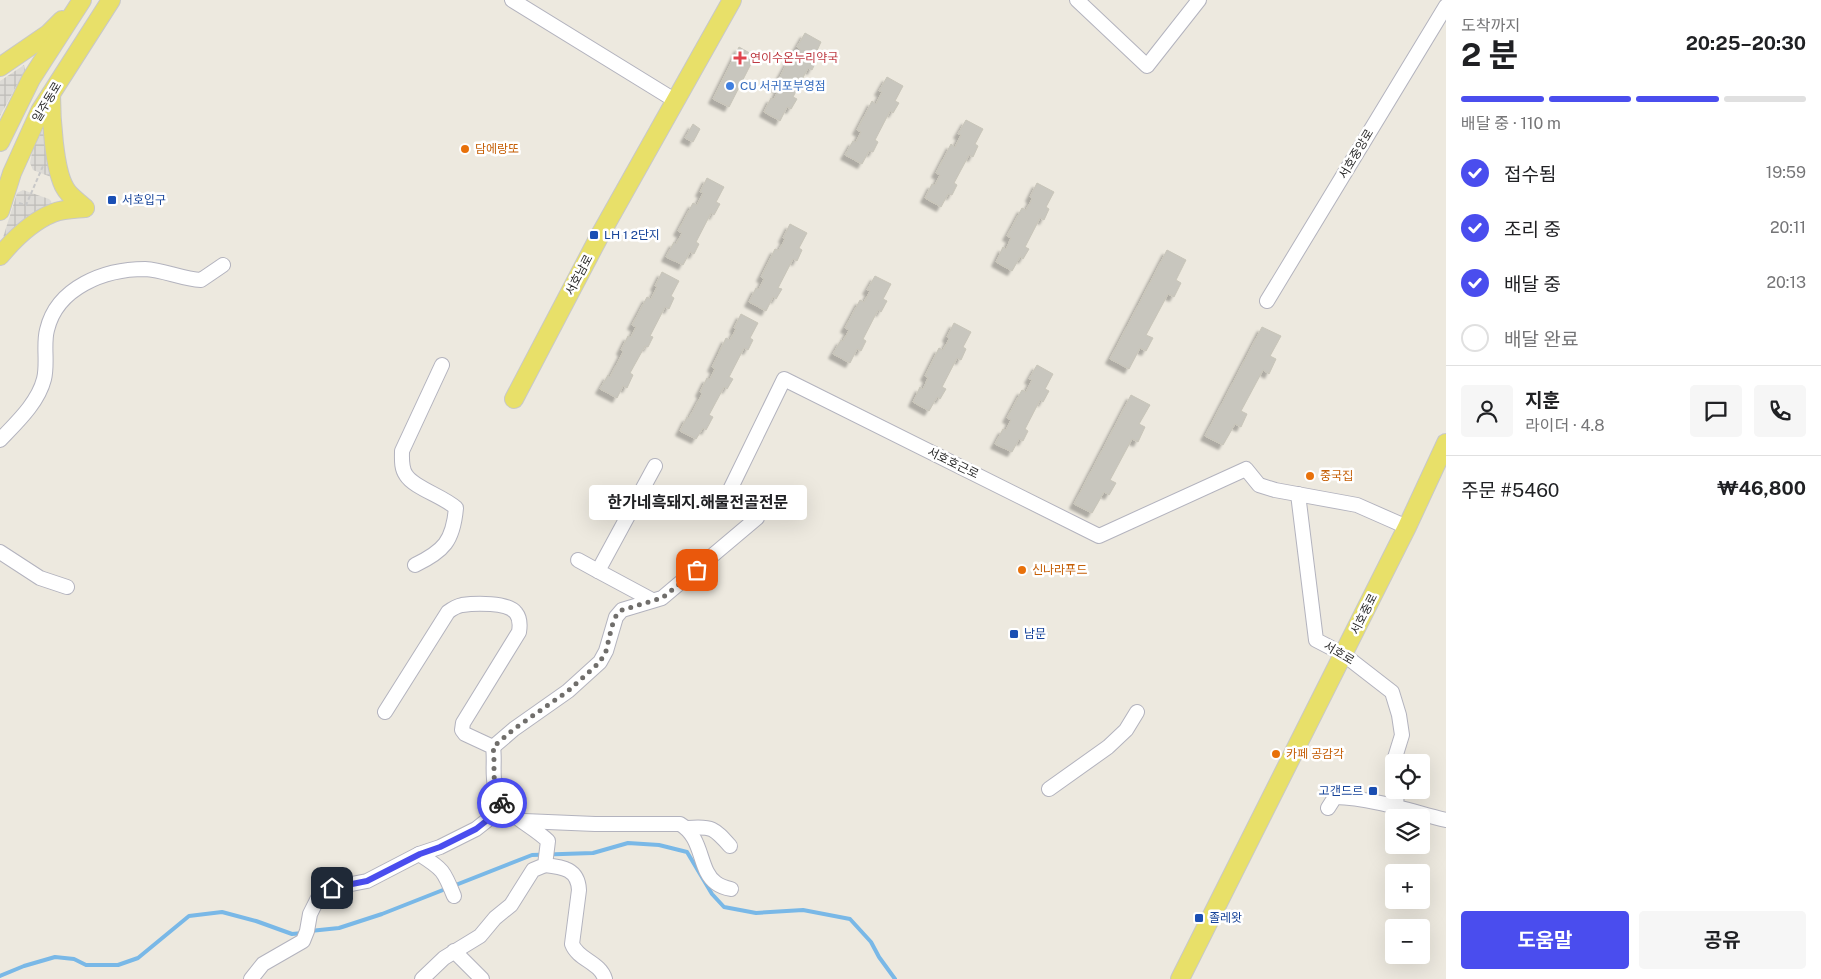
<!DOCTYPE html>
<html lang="ko">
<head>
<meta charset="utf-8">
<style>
  body { margin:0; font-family:"Public Sans","Noto Sans KR",sans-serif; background:#f6f6f6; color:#202124; height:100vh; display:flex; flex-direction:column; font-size:19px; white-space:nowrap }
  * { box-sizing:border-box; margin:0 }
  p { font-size:16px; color:#757577 }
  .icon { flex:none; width:28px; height:28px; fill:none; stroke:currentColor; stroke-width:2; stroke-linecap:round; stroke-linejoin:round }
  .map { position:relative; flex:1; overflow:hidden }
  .sheet { display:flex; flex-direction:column; background:#fff; width:375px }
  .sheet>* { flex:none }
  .buttons { position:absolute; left:1385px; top:754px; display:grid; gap:10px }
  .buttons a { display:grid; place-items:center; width:45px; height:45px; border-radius:5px; background:#fff; box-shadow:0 5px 20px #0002; font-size:25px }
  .pin { position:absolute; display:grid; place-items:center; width:42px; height:42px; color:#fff; margin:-21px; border-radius:10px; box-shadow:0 2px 8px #0006 }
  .courier { position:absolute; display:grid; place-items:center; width:50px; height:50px; margin:-25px; border:4px solid #4a4dee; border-radius:50%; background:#fff; color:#222; box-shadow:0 1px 6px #0007 }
  .bubble { position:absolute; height:35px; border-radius:5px; background:#fff; box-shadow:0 5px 20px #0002; font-size:16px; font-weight:700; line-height:35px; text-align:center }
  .overview em { font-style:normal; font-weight:700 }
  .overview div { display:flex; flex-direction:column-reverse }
  .overview { display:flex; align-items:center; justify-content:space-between; height:85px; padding:0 15px }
  h1 { font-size:32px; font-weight:700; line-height:38px }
  .bar { display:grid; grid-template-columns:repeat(4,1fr); gap:8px 5px; align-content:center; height:60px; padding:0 15px }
  .bar i { height:6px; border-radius:4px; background:#e0e0e0 }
  .bar .current { background:#4a4dee }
  .bar p { grid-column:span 4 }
  .line { display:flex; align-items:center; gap:12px; padding:0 15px; border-top:1px solid #e0e0e0 }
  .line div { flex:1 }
  .round { display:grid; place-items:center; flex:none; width:52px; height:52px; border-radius:5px; background:#f6f6f6 }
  ol { padding:0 15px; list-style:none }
  li { display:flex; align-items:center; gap:15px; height:55px }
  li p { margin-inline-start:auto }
  li .icon { padding:5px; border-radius:50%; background:#4a4dee; color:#fff; stroke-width:4 }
  li:last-child { color:#757577 }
  li i { width:28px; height:28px; border:2px solid #e0e0e0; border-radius:50% }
  .button { display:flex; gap:10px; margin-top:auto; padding:10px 15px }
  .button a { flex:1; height:58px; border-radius:5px; background:#4a4dee; color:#fff; font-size:20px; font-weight:700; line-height:58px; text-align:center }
  .button a+a { background:#f6f6f6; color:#202124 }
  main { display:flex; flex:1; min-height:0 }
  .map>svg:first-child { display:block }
  .plaza { fill:url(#plaza-grid) }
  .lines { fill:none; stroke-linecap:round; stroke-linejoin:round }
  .stream { stroke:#79b8e7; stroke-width:4 }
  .building { fill:#c8c6be; stroke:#c8c5b9; filter:url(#shadow) }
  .minor-casing { stroke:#b3b3be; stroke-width:16 }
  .major-casing { stroke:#c8c8c8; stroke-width:20 }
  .path { stroke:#c8c8c8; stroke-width:2; stroke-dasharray:4 2.5; stroke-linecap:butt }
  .minor { stroke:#fff; stroke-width:14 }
  .major { stroke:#e8e069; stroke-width:18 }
  .done { stroke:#706e6b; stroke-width:5; stroke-dasharray:0 9 }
  .route { stroke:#4a4dee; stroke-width:6 }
  .health-dot { fill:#e0444e; stroke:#fff; stroke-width:2 }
  .shop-dot { fill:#3f7fe0; stroke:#fff; stroke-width:2 }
  .food-dot { fill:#e8710a; stroke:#fff; stroke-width:2 }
  .transit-dot { fill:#1a4fb4; stroke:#fff; stroke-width:2 }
  .labels { text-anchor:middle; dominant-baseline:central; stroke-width:5; stroke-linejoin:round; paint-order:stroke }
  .health-label { font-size:12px; fill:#be3a42; stroke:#fff; text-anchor:start }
  .shop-label { font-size:12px; fill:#366cbe; stroke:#fff; text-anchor:start }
  .street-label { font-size:12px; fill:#2c2c2c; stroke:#fff }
  .food-label { font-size:12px; fill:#c56008; stroke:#fff; text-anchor:start }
  .transit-label { font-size:12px; fill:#164399; stroke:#fff; text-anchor:start }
</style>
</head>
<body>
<main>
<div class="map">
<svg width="1446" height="979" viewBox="0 0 1446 979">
  <defs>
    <pattern id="plaza-grid" width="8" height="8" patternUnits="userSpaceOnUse" patternTransform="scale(1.25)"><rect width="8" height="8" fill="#dddbd6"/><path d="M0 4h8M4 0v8" fill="none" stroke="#bebcb8"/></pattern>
    <filter id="shadow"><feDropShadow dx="-4.5" dy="4.5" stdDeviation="1" flood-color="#0004"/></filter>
  </defs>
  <rect width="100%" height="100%" fill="#ede9df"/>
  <g class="plaza">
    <polygon points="24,65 25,70 0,116 0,81"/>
    <polygon points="44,127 53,176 51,177 33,170 30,163 33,147"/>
    <polygon points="23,190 49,199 51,201 52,205 1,244 17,193"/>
  </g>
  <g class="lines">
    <g class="stream">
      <polyline points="310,931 339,928 382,914 532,855 593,853 628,843 659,845 687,852 712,894 724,907 756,913 803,910 850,919 871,942 879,957 895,979"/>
      <polyline points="0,976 24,966 55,957 74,959 86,965 118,965 138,958 189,916 222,912 256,921 292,934 303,933"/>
    </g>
  </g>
  <g class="building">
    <polygon points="805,33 821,42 814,57 817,59 812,70 808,68 793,97 797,99 791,109 787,107 780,121 764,112 771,98 774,99 779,88 775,86 790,58 794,60 800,49 797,47"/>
    <polygon points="739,47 755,56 729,107 713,99"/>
    <polygon points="887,77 903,86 895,101 899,103 893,113 890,111 875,140 878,142 873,152 869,151 862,164 845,155 853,141 856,142 861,132 857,130 872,101 876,104 882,92 879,91"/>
    <polygon points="966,120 983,129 975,144 978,146 973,157 969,155 954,183 957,185 952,195 948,194 941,207 925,198 932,184 935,185 940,175 936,173 951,144 955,147 961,135 958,134"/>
    <polygon points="693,124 700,129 693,142 685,138"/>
    <polygon points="707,178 724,187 716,202 720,204 714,215 711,213 696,242 699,244 694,254 690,252 683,265 666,257 674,242 676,244 682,233 678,231 693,203 697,205 703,193 700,192"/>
    <polygon points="1037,183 1054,192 1046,207 1049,209 1044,220 1040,218 1025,247 1029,249 1023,259 1020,257 1012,271 996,262 1003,247 1006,249 1011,238 1007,236 1022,208 1026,210 1032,199 1030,197"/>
    <polygon points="790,224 807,233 799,248 802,250 797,261 793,259 778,288 782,289 776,299 773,297 766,311 749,302 756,288 759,289 764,279 761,277 775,249 779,250 785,239 783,238"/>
    <polygon points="1167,250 1186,260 1176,280 1181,283 1174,297 1168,294 1146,335 1153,338 1146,351 1140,348 1129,369 1110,359"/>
    <polygon points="662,272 679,281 671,296 674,298 669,309 665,307 650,336 653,337 648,347 645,346 630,373 633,375 627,388 623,386 617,398 600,389 608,375 610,377 623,352 621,350 628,336 631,337 636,327 632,325 647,297 651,299 657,287 655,286"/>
    <polygon points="875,276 891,284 883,299 887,301 881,312 878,310 863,339 866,341 861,351 857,349 850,363 833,354 841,340 843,341 849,330 845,328 860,300 864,302 870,291 867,290"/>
    <polygon points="741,314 758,323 750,338 753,340 748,350 744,348 729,377 733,379 727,389 724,387 709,415 713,417 706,430 703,428 696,439 680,431 687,417 689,418 702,394 700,392 707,378 710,379 715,369 712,367 726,338 730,340 736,329 734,328"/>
    <polygon points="954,323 971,332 963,347 966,349 961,360 957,358 942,387 946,389 940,399 937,397 929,411 913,402 920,387 923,389 928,378 925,376 939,348 943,350 949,339 947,337"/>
    <polygon points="1262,327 1281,336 1270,356 1276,359 1269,374 1263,370 1241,411 1247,414 1241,427 1235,424 1223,445 1205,436"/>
    <polygon points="1037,365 1053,374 1045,389 1049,391 1043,402 1040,400 1025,429 1028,431 1023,441 1019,439 1012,452 995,444 1003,429 1006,430 1011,420 1007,418 1022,390 1026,392 1032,380 1029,379"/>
    <polygon points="1131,395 1150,405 1139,424 1145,427 1138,442 1132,439 1110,480 1116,483 1109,495 1104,492 1092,513 1074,504"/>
  </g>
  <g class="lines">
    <defs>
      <g id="minor">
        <polyline points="512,0 676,101"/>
        <polyline points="1077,0 1147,66 1199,0"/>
        <polyline points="1267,301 1446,6"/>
        <path d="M0 440C16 423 38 403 44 379 48 363 43 345 47 330 57 287 105 269 145 269 164 270 182 279 201 280L223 265"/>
        <polyline points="1298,494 1316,640 1343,654 1392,692 1399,715 1402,735 1393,764 1394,768"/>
        <polyline points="725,500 784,379 1099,536 1246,469 1259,485 1275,490 1357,505 1407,527"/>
        <polyline points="0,552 40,578 67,587"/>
        <polyline points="578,560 598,571"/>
        <path d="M415 565C444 551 453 541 456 508 443 496 414 488 406 475 401 468 402 459 402 451L442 365"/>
        <polyline points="652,600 598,571 655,466"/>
        <path d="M385 712 448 612C452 609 457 606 462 605 475 603 508 602 516 613 520 618 520 626 519 632L463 723 462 730 465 734 493 747C495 760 492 773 495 786 500 814 530 823 548 841L545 865 533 870 511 905 495 918 480 936 444 958 422 979"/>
        <polyline points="493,747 514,729 568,691 600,662 606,651 616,617 622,610 662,598 757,518"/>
        <polyline points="1049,789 1108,747 1126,730 1137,712"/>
        <polyline points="1396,807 1397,790"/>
        <path d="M1328 808 1335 797C1372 798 1410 811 1446 820"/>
        <path d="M524 821 595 824H680C704 838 698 870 716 883 720 886 726 888 731 889"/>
        <path d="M688 828C712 826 714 828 730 846"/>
        <path d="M419 854C443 869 444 871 454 896"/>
        <path d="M545 865C563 867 578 869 579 890L572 944C578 960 600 962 605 979"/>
        <polyline points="454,951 482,979"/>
        <polyline points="251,979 263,964 303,941 307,931 310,914 319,896 331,888 367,881 419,854 440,847 476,829 504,807"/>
      </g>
      <g id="major">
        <polyline points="0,67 48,34 62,20"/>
        <path d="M51 94C51 116 54 170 65 188 69 196 79 202 85 208"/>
        <polyline points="0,142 31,79 82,0"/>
        <polyline points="0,211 12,173 40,111 111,0"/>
        <path d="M0 256C14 239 33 221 53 213 63 209 75 209 85 208"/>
        <polyline points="514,399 600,235 732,0"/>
        <polyline points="1180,979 1407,527 1446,443"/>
      </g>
    </defs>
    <use href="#minor" class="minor-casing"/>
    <use href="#major" class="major-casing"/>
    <polyline class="path" points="19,203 26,205 43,166"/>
    <use href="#minor" class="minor"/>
    <use href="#major" class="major"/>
  </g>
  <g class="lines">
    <path class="done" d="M502 803C490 785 496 766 493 747L514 729 568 691 600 662 606 651 612 626 616 616 622 610 662 598 697 570"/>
    <polyline class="route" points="332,888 367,881 420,854 440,847 476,829 504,807 502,803"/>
  </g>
  <path class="health-dot" d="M737.5 50.5h5v5h5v5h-5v5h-5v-5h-5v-5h5z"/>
  <circle class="shop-dot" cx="730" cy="86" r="5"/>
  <g class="food-dot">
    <circle cx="465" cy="149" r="5"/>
    <circle cx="1310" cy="476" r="5"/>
    <circle cx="1022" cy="570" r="5"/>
    <circle cx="1276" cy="754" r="5"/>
  </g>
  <g class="transit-dot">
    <rect x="107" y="195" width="10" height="10" rx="2.5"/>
    <rect x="589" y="230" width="10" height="10" rx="2.5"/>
    <rect x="1009" y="629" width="10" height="10" rx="2.5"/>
    <rect x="1368" y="786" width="10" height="10" rx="2.5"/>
    <rect x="1194" y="913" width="10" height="10" rx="2.5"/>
  </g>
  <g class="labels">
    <g class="health-label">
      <text x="750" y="58">연이수온누리약국</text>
    </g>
    <g class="shop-label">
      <text x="740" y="86">CU 서귀포부영점</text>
    </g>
    <g class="street-label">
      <text transform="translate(47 102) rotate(-59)">일주동로</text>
      <text transform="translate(1356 154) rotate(-59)">서호중앙로</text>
      <text transform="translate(579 275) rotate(-62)">서호남로</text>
      <text transform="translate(953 463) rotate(26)">서호호근로</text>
      <text transform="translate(1364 614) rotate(-63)">서호중로</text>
      <text transform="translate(1339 653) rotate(31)">서호로</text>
    </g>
    <g class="food-label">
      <text x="475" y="149">담에랑또</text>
      <text x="1320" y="476">중국집</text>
      <text x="1032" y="570">신나라푸드</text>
      <text x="1286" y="754">카페 공감각</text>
    </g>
    <g class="transit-label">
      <text x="122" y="200">서호입구</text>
      <text x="604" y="235">LH 1 2단지</text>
      <text x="1024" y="634">남문</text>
      <text x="1363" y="791" text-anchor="end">고갠드르</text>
      <text x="1209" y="918">졸레왓</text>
    </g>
  </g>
</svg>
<div class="buttons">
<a><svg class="icon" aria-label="locate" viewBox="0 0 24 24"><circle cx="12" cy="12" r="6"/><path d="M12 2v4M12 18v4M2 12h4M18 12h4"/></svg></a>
<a><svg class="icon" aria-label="layers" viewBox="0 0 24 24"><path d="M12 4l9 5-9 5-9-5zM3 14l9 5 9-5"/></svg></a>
<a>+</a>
<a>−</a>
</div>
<div class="pin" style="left:697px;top:570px;background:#ea580c"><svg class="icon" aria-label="bag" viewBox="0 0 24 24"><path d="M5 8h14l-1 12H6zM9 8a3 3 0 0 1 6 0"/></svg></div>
<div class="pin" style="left:332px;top:888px;background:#1f2937"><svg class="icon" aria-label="home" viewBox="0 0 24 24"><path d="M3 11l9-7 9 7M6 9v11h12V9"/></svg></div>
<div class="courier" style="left:502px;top:803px"><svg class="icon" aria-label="bike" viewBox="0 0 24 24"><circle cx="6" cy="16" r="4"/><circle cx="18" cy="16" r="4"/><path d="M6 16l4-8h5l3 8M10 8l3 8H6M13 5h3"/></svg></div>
<div class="bubble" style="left:589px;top:485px;width:218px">한가네흑돼지.해물전골전문</div>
</div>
<section class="sheet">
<div class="overview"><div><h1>2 분</h1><p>도착까지</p></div><em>20:25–20:30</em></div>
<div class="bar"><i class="current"></i><i class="current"></i><i class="current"></i><i></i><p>배달 중 · 110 m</p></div>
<ol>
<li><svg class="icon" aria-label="check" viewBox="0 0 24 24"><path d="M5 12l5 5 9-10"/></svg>접수됨<p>19:59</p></li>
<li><svg class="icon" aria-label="check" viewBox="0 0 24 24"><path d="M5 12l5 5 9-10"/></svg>조리 중<p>20:11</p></li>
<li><svg class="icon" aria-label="check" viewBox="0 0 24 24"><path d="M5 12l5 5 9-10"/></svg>배달 중<p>20:13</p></li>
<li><i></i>배달 완료</li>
</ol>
<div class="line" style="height:90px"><a class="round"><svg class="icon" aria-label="person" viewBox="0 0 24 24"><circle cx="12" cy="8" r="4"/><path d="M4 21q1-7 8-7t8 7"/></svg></a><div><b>지훈</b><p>라이더 · 4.8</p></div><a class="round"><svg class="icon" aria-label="chat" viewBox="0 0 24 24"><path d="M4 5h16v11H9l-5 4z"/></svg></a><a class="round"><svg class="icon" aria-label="phone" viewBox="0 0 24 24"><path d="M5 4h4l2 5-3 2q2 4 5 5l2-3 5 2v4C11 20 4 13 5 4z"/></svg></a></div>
<div class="line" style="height:65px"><div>주문 #5460</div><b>₩46,800</b></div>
<div class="button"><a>도움말</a><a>공유</a></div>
</section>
</main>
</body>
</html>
